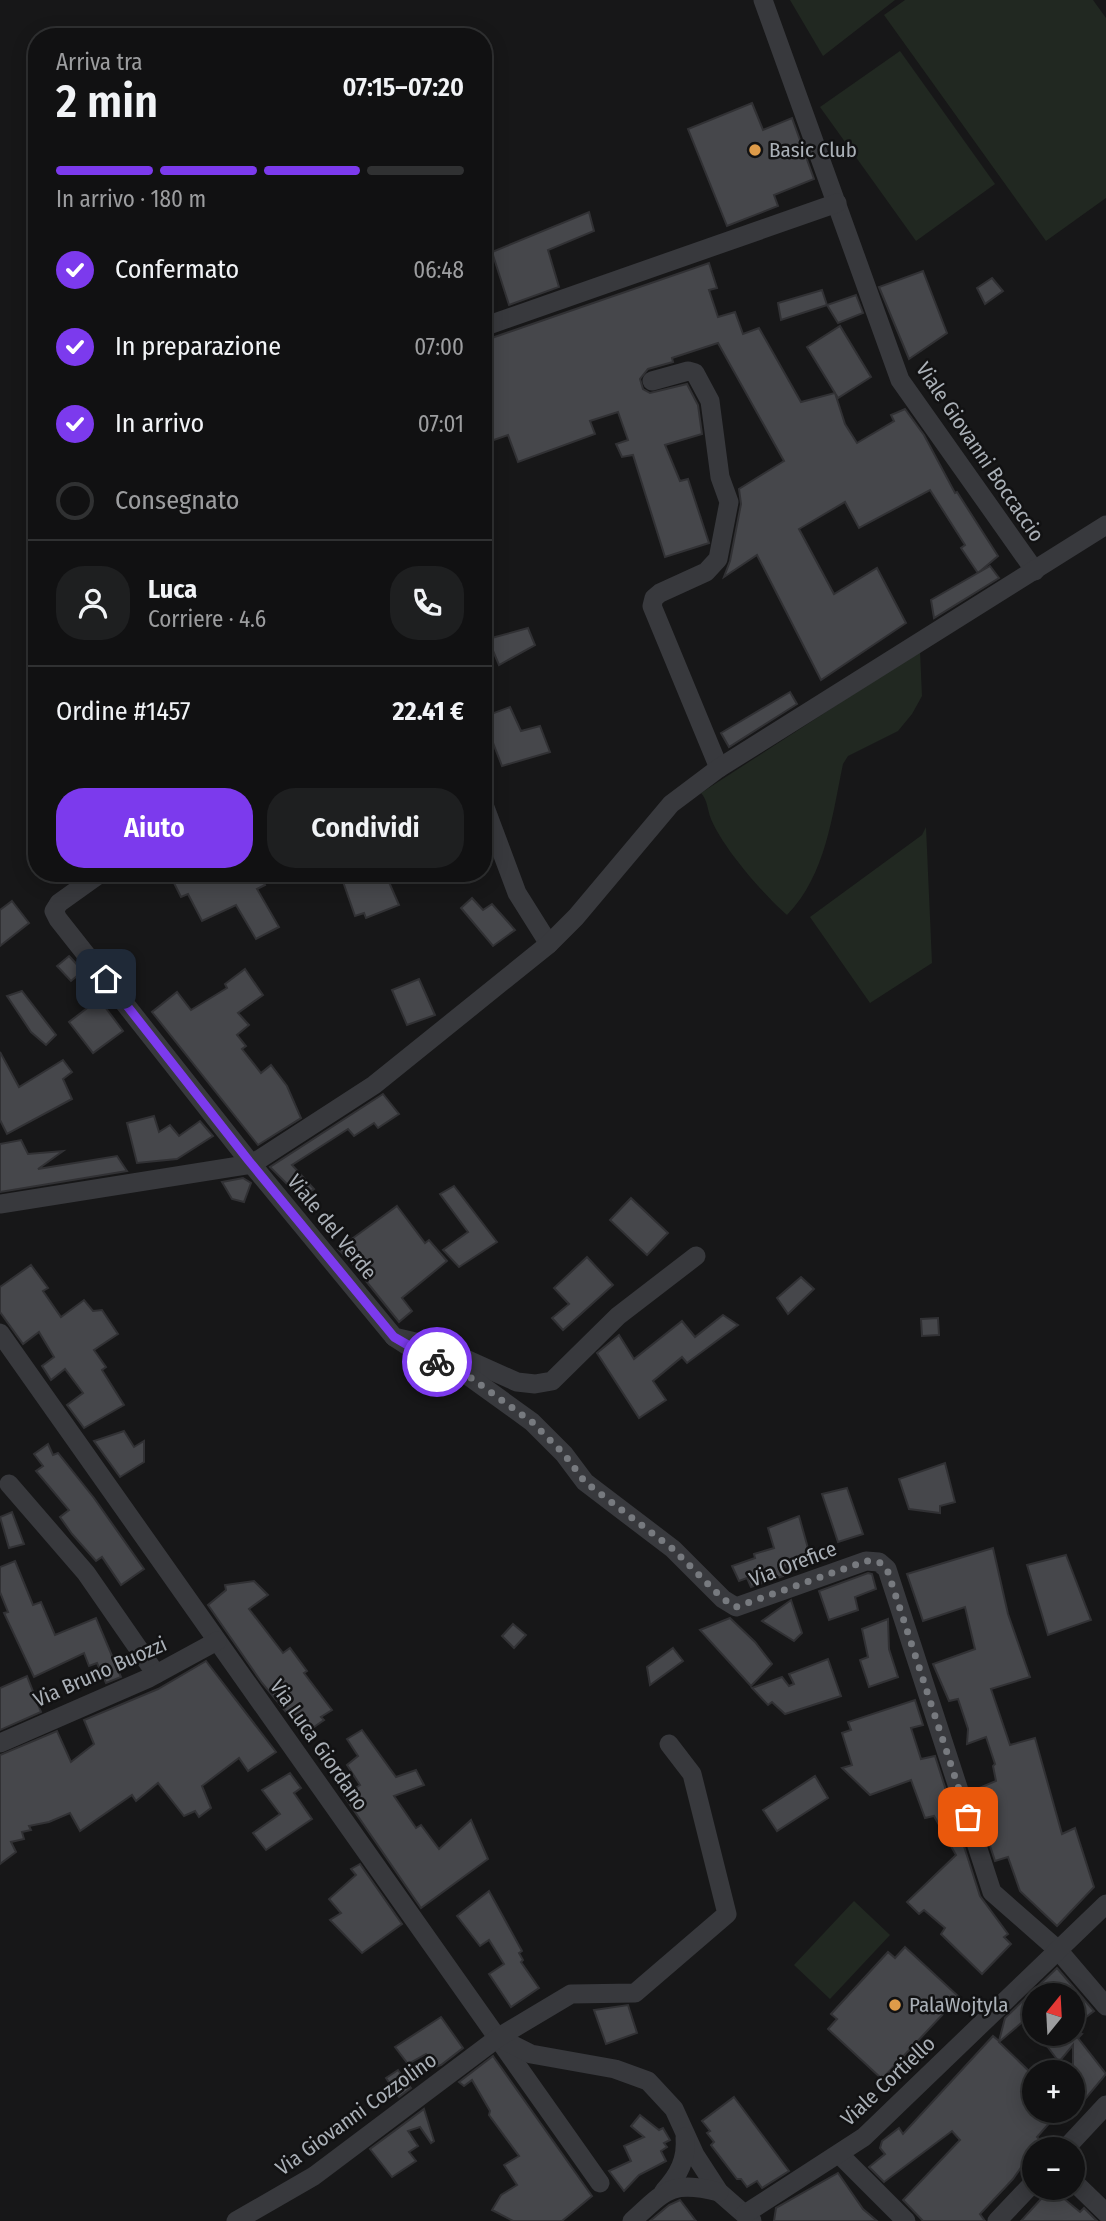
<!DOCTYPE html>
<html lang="it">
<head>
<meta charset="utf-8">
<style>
  body { margin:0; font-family:"Fira Sans Condensed",sans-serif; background:#1e1f20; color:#f1f3f6; height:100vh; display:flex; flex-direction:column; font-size:26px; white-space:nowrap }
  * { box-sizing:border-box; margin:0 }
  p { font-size:23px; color:#9c9d9f }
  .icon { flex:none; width:38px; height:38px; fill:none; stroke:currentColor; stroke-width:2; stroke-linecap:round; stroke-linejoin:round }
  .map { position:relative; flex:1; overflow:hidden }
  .panel { position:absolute; left:28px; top:28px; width:464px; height:854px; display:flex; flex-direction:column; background:#111112; border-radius:28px; box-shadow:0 4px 18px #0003,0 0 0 2px #303132 }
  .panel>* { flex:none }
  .needle { width:46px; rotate:18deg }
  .tools { position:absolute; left:1022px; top:1983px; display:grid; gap:14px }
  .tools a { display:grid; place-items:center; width:63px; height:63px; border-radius:50%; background:#111112; box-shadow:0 4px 18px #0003,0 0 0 2px #303132; font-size:35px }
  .pin { position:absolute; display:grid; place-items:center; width:60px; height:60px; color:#fff; margin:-30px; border-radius:14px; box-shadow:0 4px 10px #0006 }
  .courier { position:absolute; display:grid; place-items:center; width:70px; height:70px; margin:-35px; border:5px solid #7c3aed; border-radius:50%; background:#fff; color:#222; box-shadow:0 2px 9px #0007 }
  .overview em { font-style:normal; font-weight:600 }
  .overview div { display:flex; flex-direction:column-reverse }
  .overview { display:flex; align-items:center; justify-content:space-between; height:119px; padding:0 28px }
  h1 { font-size:46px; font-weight:600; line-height:52px }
  .bar { display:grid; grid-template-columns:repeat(4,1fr); gap:10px 7px; align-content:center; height:84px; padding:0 28px }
  .bar i { height:9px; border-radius:5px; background:#303132 }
  .bar .on { background:#7c3aed }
  .bar p { grid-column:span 4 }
  .line { display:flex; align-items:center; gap:18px; padding:0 28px; border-top:2px solid #303132 }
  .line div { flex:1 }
  .round { display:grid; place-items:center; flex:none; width:74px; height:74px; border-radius:28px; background:#1e1f20 }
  ol { padding:0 28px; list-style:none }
  li { display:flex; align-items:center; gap:21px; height:77px }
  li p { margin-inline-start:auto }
  li .icon { padding:7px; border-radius:50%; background:#7c3aed; color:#fff; stroke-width:4 }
  li:last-child { color:#9c9d9f }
  li i { width:38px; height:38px; border:4px solid #303132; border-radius:50% }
  .primary-button { display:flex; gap:14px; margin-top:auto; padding:14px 28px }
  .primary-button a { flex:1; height:80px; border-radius:28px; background:#7c3aed; color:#fff; font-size:28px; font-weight:600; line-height:80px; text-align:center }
  .primary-button a+a { background:#1e1f20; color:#f1f3f6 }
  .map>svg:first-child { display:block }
  .green { fill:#212821 }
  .building { fill:#46474b; stroke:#313134; stroke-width:2 }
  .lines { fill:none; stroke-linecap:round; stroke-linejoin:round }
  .minor { stroke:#38393d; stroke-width:19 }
  .done { stroke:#777a7f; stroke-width:7; stroke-dasharray:0 12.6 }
  .route { stroke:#7c3aed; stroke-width:9 }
  .poi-dot { fill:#de9b49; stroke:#121213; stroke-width:2.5 }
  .labels { text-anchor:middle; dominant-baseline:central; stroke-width:5; stroke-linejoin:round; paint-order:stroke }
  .poi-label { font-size:21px; fill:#aab0b7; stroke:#121213; text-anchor:start }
  .street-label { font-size:21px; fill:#aab0b7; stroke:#121213 }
</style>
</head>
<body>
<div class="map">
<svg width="1106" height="2221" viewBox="0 0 1106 2221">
  <rect width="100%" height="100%" fill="#171718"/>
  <g class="green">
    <polygon points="790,0 895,0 823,56"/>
    <polygon points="905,0 1093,0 1106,18 1106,198 1046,241 884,15"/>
    <polygon points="900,51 995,184 916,241 820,107"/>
    <path d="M920 651 922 696 912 714 898 731 848 756 843 764C832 816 826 875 787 915 763 894 723 848 711 819 707 809 708 801 701 793Z"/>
    <polygon points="926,827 932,963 870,1003 810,917 922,835"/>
    <polygon points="854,1901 890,1935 830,1999 794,1965"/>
  </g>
  <g class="building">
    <polygon points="752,103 763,130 792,118 814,179 774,195 778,206 727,226 688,129"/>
    <polygon points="589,212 594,231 548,250 559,287 509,305 492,252"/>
    <polygon points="709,263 717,288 709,290 718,317 735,312 743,334 759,328 801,402 835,393 807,347 840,326 871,377 838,398 835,393 845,424 857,443 894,421 891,415 905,409 924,435 955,493 957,492 998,556 978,573 961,548 965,545 930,490 859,528 845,502 799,529 834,594 877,568 906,623 821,680 757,555 724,577 730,561 741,504 739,489 784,461 718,343 672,358 673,362 648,369 640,379 643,389 650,393 687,384 698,405 702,434 665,445 680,481 688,479 709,543 665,557 633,455 622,457 616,444 628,440 618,412 590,421 595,434 518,462 508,435 491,441 483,419 483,341"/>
    <polygon points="923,271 947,333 909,359 879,287"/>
    <polygon points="992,278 1003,291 985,304 977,288"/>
    <polygon points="822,290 827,305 781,320 778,303"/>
    <polygon points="856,295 863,313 838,323 827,305"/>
    <polygon points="990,566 999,578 934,618 931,600"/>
    <polygon points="528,628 535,645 499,665 488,639"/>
    <polygon points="790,692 797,704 729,747 721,733"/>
    <polygon points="510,707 521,731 540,726 550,752 502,766 483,717"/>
    <polygon points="169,873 259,873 265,885 257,889 279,927 256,939 236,905 202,921 188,894 181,897"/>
    <polygon points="340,873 385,873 399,905 366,918 364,913 355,916"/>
    <polygon points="472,898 483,910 492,904 515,930 493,946 461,908"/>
    <polygon points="12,901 29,923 0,946 0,910"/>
    <polygon points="69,956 83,971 71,981 57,966"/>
    <polygon points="245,969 263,995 238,1013 249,1025 237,1035 246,1046 242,1049 261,1073 271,1065 287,1086 301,1118 258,1145 152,1012 177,992 191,1010 227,988 225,984"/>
    <polygon points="419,979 435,1015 407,1025 392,990"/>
    <polygon points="22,991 56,1035 46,1045 31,1032 7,996"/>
    <polygon points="99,999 123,1031 93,1053 69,1022"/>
    <polygon points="0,1052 19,1087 63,1060 72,1072 63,1079 72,1099 7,1134 0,1120"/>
    <polygon points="383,1094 399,1114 378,1128 374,1123 354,1136 348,1129 292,1165 314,1189 301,1198 270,1167"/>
    <polygon points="154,1116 159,1132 170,1125 179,1136 200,1121 213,1136 177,1159 137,1163 127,1123"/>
    <polygon points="21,1140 28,1154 63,1151 38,1169 117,1156 127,1171 0,1192 0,1144"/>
    <polygon points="243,1178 251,1183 244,1202 232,1199 222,1182"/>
    <polygon points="454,1186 497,1242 459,1267 443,1250 468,1232 440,1194"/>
    <polygon points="631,1198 668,1233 647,1255 610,1220"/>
    <polygon points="397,1206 425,1243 429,1240 447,1261 402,1298 412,1311 399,1322 366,1281 368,1279 338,1249"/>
    <polygon points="587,1257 613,1285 563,1330 552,1318 569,1304 554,1288"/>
    <polygon points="31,1265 48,1288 43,1291 61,1317 84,1300 93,1311 102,1310 118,1334 94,1350 106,1367 102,1370 124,1405 84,1428 67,1405 83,1393 65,1369 51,1380 42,1366 54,1357 39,1332 23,1344 0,1312 0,1287"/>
    <polygon points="801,1277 814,1289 788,1314 777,1298"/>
    <polygon points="723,1315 738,1325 687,1363 682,1357 653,1381 666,1400 639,1418 597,1353 619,1335 634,1359 682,1321 695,1337"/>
    <polygon points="938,1318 939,1335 922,1336 921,1319"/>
    <polygon points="124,1431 134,1447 144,1441 144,1462 120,1477 94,1441"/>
    <polygon points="48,1444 53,1455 58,1453 94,1498 144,1569 121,1585 102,1557 96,1561 72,1534 60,1517 69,1510 36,1471 43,1466 34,1454"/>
    <polygon points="945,1463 955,1502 940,1506 940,1513 909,1509 899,1479"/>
    <polygon points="847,1488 863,1534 838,1542 822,1494"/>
    <polygon points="12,1512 24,1544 9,1548 0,1517"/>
    <polygon points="799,1516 811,1559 781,1569 783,1576 751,1587 747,1578 739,1581 732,1566 755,1558 754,1554 774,1548 768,1528"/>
    <polygon points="993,1548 1008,1614 1030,1677 991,1689 1010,1745 1035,1738 1062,1834 1075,1828 1094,1887 1057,1926 1020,1891 1008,1857 995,1861 972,1791 996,1781 993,1766 995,1764 986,1737 967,1744 968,1729 958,1699 949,1701 933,1664 975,1649 965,1607 923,1621 907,1574"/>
    <polygon points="1066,1555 1091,1620 1048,1635 1027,1565"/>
    <polygon points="15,1561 33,1605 41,1602 55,1635 96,1618 121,1677 106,1683 97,1663 89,1666 84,1653 34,1677 4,1613 8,1612 0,1592 0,1567"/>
    <polygon points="868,1573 872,1574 876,1589 855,1597 858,1610 829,1620 819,1591"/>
    <polygon points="254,1581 268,1595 249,1609 283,1653 290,1648 307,1671 304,1673 332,1710 321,1717 324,1720 304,1734 262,1683 208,1605 226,1590 225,1585"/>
    <polygon points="791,1600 802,1633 794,1641 762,1621"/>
    <polygon points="730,1618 755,1642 772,1664 751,1686 700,1630"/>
    <polygon points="888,1619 889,1649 898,1677 869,1687 860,1660 868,1657 862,1629"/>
    <polygon points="513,1624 526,1635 514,1648 502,1636"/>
    <polygon points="673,1648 683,1661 650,1685 647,1667"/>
    <polygon points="828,1659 841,1696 785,1714 772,1702 768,1705 752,1688 782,1677 789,1686 794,1684 789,1674"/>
    <polygon points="206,1661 276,1752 248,1771 239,1758 202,1786 211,1808 199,1817 195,1811 184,1816 158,1783 136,1801 132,1795 80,1831 70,1813 49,1822 29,1826 31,1830 22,1832 24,1839 11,1842 16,1852 0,1864 0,1755 57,1731 71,1762 94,1744 84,1720 158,1689"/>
    <polygon points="27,1676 41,1712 0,1730 0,1688"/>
    <polygon points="915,1700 923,1725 911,1728 921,1759 935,1756 980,1896 1008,1934 1004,1937 1011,1944 982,1974 941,1934 945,1928 924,1910 919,1914 907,1902 956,1855 934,1816 925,1818 911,1780 870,1795 842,1768 852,1765 842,1733 851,1730 848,1722"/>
    <polygon points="362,1730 396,1777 416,1770 424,1785 394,1796 416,1828 421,1825 439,1849 471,1820 488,1859 421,1908 344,1796 360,1785 347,1765 358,1756 347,1739"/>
    <polygon points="290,1773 301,1788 294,1793 312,1819 266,1850 253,1833 280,1814 262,1790"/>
    <polygon points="815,1776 828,1798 777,1831 763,1810"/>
    <polygon points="360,1864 402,1924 362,1953 330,1920 341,1913 329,1899 356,1875 351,1869"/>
    <polygon points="489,1891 522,1951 519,1953 523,1960 521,1962 539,1988 511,2007 489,1974 504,1964 489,1940 480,1946 457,1916"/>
    <polygon points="905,1947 959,1997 882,2079 828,2029 837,2019 831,2014 888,1952 895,1958"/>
    <polygon points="1057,1968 1094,2011 1073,2027 1073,1995 1034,1995 1034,2029 1026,2019 999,2042 1034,2076 1034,2110 1061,2110 1037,2137 1043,2143 1034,2149 1013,2179 980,2214 985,2221 923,2221 903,2200 960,2140 952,2131 884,2182 869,2167 885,2154 880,2148 882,2141 899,2128 903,2134 993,2036 999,2041 1005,2018"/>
    <polygon points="628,2005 637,2033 606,2044 594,2010"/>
    <polygon points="441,2017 463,2048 441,2065 435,2067 426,2054 408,2064 395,2047"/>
    <polygon points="1073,2031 1082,2034 1078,2038 1106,2074 1081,2104 1073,2096 1073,2045 1059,2062 1038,2034"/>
    <polygon points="493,2056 592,2196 562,2221 513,2221 492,2210 501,2195 517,2185 504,2165 519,2156 489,2115 490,2111 472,2080 464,2086 459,2082"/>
    <polygon points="398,2070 411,2088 399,2097 386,2078"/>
    <polygon points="734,2097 789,2171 762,2188 757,2181 747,2187 741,2179 737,2179 711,2145 714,2142 707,2133 710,2131 702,2121"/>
    <polygon points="424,2109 434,2141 431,2143 420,2127 408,2131 418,2146 409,2152 416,2161 392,2177 370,2149"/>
    <polygon points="640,2115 659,2130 663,2128 670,2140 664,2143 667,2147 661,2151 666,2161 639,2175 624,2191 609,2171 631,2161 624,2146 644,2137 631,2126"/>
    <polygon points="838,2173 863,2209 877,2221 774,2221 776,2208"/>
    <polygon points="1051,2188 1080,2212 1084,2208 1097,2221 1021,2221"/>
    <polygon points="680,2200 696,2221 650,2221 669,2205"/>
  </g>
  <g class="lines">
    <g class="minor">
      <polyline points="763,0 900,380 1035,571"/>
      <polyline points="483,327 837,203"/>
      <polyline points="652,381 688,371 695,373 710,401 720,477 729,502 718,559 706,572 660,593 654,598 652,606 719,768"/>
      <polyline points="483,802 517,893 549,944"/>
      <polyline points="101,873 59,903 54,911 58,919 249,1161 394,1337 441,1348 517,1382 535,1384 552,1381 618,1316 696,1256"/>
      <polyline points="0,1204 252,1164 374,1085 549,944 576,917 671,804 719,768 1106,525"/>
      <polyline points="0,1333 600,2183"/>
      <polyline points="394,1337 428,1359 467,1375 532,1422 564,1454 585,1482 673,1549 723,1599 736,1607 866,1561 879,1562 887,1569 992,1892 1058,1950 1106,2006"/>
      <polyline points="9,1484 86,1573 156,1674"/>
      <polyline points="0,1743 149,1678 217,1641"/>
      <polyline points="501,2039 531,2054 615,2069 648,2081 674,2109 695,2155 719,2192 752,2221"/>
      <polyline points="1065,2149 1106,2105"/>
      <polyline points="839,2154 906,2221"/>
      <polyline points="1073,2181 1106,2213"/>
      <path d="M664 2191C679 2175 687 2159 685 2137"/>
      <polyline points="745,2214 864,2137 1106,1904"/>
      <polyline points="236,2221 314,2176 499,2037 571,1994 635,1993 727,1914 692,1774 669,1744"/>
      <path d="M632 2221C666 2190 671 2180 719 2192"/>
      <polyline points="997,2221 1034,2182"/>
    </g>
  </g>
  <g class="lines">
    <polyline class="done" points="437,1362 467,1375 532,1422 564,1454 585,1482 673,1549 723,1599 736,1607 866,1561 879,1562 887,1569 968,1817"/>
    <polyline class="route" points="106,979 249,1161 394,1337 437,1362"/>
  </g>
  <g class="poi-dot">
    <circle cx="755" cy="150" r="7"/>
    <circle cx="895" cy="2005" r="7"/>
  </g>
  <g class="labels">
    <g class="poi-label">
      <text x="769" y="150">Basic Club</text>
      <text x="909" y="2005">PalaWojtyla</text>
    </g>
    <g class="street-label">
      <text transform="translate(980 452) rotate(56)">Viale Giovanni Boccaccio</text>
      <text transform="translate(332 1227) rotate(51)">Viale del Verde</text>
      <text transform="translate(793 1564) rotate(-21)">Via Orefice</text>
      <text transform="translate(100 1672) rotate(-24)">Via Bruno Buozzi</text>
      <text transform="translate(319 1745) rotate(55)">Via Luca Giordano</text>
      <text transform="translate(888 2081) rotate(-43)">Viale Cortiello</text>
      <text transform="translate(356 2114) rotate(-36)">Via Giovanni Cozzolino</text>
    </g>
  </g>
</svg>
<div class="tools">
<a><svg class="needle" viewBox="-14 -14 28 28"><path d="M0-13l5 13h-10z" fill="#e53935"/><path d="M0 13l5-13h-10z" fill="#9c9d9f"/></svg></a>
<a>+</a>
<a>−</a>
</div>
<div class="pin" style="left:968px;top:1817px;background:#ea580c"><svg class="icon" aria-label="bag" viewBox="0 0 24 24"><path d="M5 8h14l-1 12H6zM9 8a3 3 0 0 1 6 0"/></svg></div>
<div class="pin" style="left:106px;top:979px;background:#1f2937"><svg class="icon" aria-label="home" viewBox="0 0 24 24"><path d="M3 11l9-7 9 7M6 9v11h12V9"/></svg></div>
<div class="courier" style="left:437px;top:1362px"><svg class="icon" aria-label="bike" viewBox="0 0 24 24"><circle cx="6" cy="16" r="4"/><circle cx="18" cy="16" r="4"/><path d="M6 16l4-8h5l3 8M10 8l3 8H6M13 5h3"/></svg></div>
<section class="panel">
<div class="overview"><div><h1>2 min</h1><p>Arriva tra</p></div><em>07:15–07:20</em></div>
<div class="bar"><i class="on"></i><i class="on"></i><i class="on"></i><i></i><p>In arrivo · 180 m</p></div>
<ol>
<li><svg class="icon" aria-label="check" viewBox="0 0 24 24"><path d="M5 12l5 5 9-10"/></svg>Confermato<p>06:48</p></li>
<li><svg class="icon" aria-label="check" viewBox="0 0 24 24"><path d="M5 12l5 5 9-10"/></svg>In preparazione<p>07:00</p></li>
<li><svg class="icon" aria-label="check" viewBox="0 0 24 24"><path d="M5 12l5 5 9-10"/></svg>In arrivo<p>07:01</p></li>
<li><i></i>Consegnato</li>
</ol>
<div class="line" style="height:126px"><a class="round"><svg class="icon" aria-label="person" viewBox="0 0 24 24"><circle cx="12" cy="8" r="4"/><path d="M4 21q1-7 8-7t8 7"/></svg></a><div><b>Luca</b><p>Corriere · 4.6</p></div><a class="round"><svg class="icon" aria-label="phone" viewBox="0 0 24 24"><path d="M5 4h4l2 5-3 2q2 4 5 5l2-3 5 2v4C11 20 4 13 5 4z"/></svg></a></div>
<div class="line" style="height:91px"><div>Ordine #1457</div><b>22.41 €</b></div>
<div class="primary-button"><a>Aiuto</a><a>Condividi</a></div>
</section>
</div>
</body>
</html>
